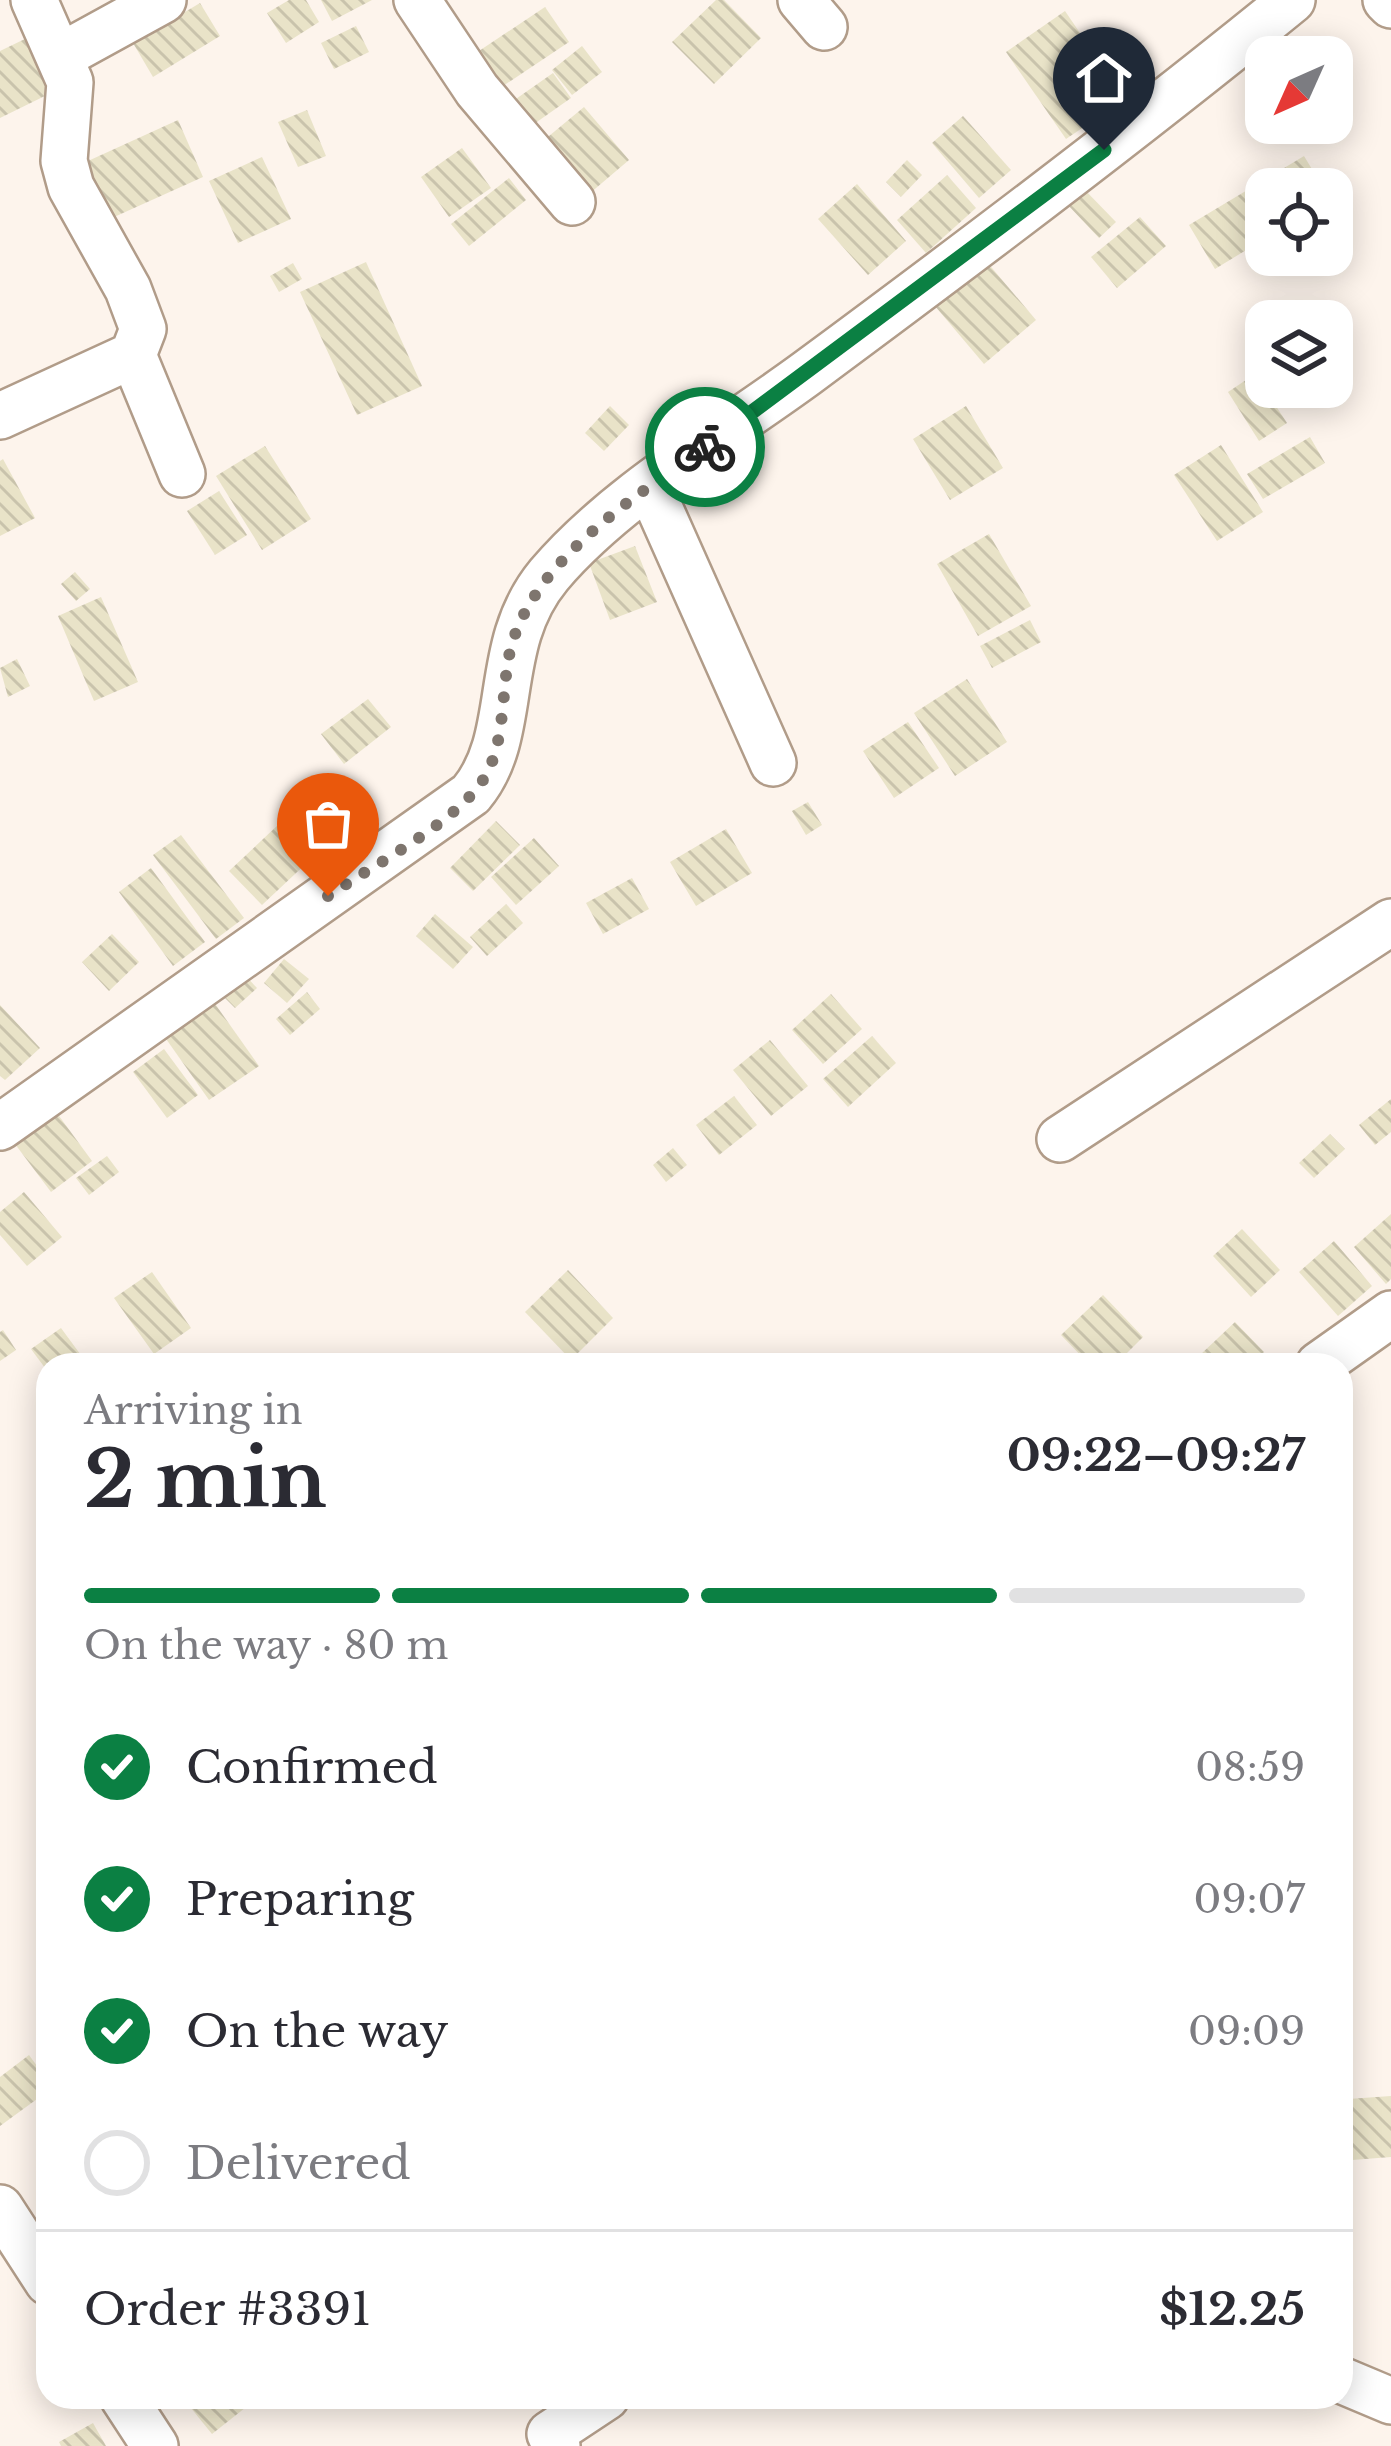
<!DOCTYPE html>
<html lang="en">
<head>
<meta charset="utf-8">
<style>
  body { margin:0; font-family:"Libre Baskerville",serif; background:#f7f7f7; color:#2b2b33; height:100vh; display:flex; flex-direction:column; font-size:45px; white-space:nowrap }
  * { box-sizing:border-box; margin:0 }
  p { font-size:39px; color:#7c7c81 }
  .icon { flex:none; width:66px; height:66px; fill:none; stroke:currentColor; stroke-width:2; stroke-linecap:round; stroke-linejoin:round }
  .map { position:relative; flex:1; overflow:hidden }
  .panel { position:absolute; left:36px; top:1353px; width:1317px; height:1056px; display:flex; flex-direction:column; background:#fff; border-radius:36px; box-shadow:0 6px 30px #0003 }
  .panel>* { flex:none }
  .needle { width:78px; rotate:225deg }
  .controls { position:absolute; left:1245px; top:36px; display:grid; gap:24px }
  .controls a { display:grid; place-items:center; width:108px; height:108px; border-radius:24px; background:#fff; box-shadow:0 6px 30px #0003; font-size:60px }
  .pin { position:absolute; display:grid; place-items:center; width:102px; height:102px; color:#fff; margin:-123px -51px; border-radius:50% 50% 50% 0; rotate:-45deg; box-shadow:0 0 12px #0007 }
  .pin .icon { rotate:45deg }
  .courier { position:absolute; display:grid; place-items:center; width:120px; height:120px; margin:-60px; border:9px solid #0b8043; border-radius:50%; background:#fff; color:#222; box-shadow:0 3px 15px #0007 }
  .head em { font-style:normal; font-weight:700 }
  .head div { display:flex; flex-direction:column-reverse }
  .head { display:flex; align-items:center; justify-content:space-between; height:204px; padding:0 48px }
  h1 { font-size:78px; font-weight:700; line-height:90px }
  .bar { display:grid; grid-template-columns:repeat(4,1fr); gap:18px 12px; align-content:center; height:144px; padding:0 48px }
  .bar i { height:15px; border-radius:9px; background:#e1e1e2 }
  .bar .on { background:#0b8043 }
  .bar p { grid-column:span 4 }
  .line { display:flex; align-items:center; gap:30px; padding:0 48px; border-top:3px solid #e1e1e2 }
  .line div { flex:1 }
  ol { padding:0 48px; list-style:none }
  li { display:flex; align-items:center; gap:36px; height:132px }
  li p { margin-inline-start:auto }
  li .icon { padding:12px; border-radius:50%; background:#0b8043; color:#fff; stroke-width:4 }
  li:last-child { color:#7c7c81 }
  li i { width:66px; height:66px; border:6px solid #e1e1e2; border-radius:50% }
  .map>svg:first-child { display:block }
  .building { fill:url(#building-back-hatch) }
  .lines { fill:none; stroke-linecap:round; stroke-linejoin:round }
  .street-casing { stroke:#b19c89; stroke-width:50 }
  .street { stroke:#fff; stroke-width:45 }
  .done { stroke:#7e756e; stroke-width:12; stroke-dasharray:0 21.6 }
  .route { stroke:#0b8043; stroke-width:15 }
</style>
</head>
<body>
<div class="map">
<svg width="1391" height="2446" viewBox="0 0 1391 2446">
  <defs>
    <pattern id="building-back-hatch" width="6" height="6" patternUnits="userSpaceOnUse" patternTransform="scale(3)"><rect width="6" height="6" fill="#e9e3c8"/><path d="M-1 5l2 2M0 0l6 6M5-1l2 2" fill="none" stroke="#c9c3ac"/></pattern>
  </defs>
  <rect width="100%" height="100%" fill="#fdf4ec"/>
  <g class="building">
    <polygon points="289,0 306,0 319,22 286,43 267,13"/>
    <polygon points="321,0 372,0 332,21"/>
    <polygon points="716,0 724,0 761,38 714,84 672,42"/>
    <polygon points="200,3 220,36 153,77 133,43"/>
    <polygon points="545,7 569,42 494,92 470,57"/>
    <polygon points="1065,11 1125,99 1066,139 1006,52"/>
    <polygon points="356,26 369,52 334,69 321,43"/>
    <polygon points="29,37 55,91 0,118 0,51"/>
    <polygon points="582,46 602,72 572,95 552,70"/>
    <polygon points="553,73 571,98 524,131 506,106"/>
    <polygon points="584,107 629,160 589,194 543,141"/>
    <polygon points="307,110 326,156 298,167 278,122"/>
    <polygon points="963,116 1011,170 979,198 932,143"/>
    <polygon points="178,120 203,177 103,222 77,166"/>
    <polygon points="462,148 491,188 449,217 421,177"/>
    <polygon points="1304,156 1324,189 1266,189 1266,238 1215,269 1189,225"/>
    <polygon points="262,157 291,219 238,243 209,181"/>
    <polygon points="907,160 922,175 901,197 886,182"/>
    <polygon points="947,175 976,208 926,253 897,220"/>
    <polygon points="509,178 526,200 469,246 451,224"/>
    <polygon points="857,184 906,241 868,275 818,219"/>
    <polygon points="1082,187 1116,222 1099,238 1066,203"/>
    <polygon points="1140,217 1166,246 1117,288 1091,257"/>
    <polygon points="981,255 1036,320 984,364 929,299"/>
    <polygon points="366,262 422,386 357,415 300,292"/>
    <polygon points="293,263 302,279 279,292 270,276"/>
    <polygon points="1255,374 1287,423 1259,441 1228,392"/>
    <polygon points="610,406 629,425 604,451 585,433"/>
    <polygon points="966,406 1003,468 950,500 913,439"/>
    <polygon points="1310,437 1325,463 1263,499 1247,474"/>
    <polygon points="1221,445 1263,512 1217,541 1174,475"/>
    <polygon points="265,446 311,519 262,550 216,476"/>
    <polygon points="3,459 35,518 0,536 0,461"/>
    <polygon points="219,491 247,535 215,555 187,511"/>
    <polygon points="989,534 1031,606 978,636 937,564"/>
    <polygon points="635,546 657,602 610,620 589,563"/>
    <polygon points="75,572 90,589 76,601 61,584"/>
    <polygon points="101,597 138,682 94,701 58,616"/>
    <polygon points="1030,620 1041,642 992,668 980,646"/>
    <polygon points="17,659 30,686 8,697 0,668"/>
    <polygon points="967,679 1007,742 955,776 914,713"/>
    <polygon points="368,699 391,727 344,764 321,734"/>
    <polygon points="908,722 939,768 894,798 863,751"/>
    <polygon points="808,802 822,825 806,835 792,811"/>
    <polygon points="496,821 520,845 473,891 450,868"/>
    <polygon points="278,825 311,859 262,905 229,871"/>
    <polygon points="726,829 752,873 696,906 670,862"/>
    <polygon points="181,835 244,918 216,939 153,855"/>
    <polygon points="534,838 559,866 516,905 491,877"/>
    <polygon points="151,868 205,942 173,966 119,892"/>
    <polygon points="632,878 649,909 603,934 586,903"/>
    <polygon points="506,904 523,923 487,956 470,937"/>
    <polygon points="435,914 473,947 453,969 416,936"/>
    <polygon points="112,934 139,962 109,991 82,962"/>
    <polygon points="284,959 309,979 287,1003 264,983"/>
    <polygon points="243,973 257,988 235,1008 221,994"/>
    <polygon points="307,992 320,1009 290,1035 276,1019"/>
    <polygon points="831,994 862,1029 823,1064 792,1030"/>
    <polygon points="213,1001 259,1066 209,1100 164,1036"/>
    <polygon points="0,1005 40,1048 5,1080 0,1076"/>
    <polygon points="872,1036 896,1063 848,1107 823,1079"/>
    <polygon points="770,1040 808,1086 771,1116 733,1070"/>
    <polygon points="164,1049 198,1095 167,1118 133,1072"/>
    <polygon points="734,1096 757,1125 719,1155 696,1125"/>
    <polygon points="1391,1099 1391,1132 1375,1145 1359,1125"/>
    <polygon points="51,1105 92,1161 51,1192 9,1136"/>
    <polygon points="1330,1134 1345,1149 1314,1178 1299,1163"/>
    <polygon points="673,1148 687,1165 666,1182 653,1165"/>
    <polygon points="107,1156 119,1172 89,1195 76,1178"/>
    <polygon points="24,1192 62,1237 27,1266 0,1235 0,1212"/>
    <polygon points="1391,1214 1391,1279 1386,1284 1354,1247"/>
    <polygon points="1242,1229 1280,1270 1251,1297 1213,1256"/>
    <polygon points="1334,1241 1372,1286 1338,1316 1299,1272"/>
    <polygon points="568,1270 613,1318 571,1360 525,1312"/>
    <polygon points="152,1272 191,1328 154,1354 114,1298"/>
    <polygon points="1103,1295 1143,1337 1115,1365 1090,1365 1061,1335"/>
    <polygon points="1235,1322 1264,1352 1250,1365 1209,1365 1200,1355"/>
    <polygon points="61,1328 86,1362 48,1365 48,1372 31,1349"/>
    <polygon points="3,1330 16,1350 0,1361 0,1332"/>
    <polygon points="29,2055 48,2081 48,2091 0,2126 0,2077"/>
    <polygon points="1391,2096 1391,2157 1352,2160 1348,2099"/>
    <polygon points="182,2397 259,2397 212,2434"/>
    <polygon points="93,2423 106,2446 61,2446 59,2442"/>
  </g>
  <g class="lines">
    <defs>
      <g id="street">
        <polyline points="417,0 477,90 572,202"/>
        <polyline points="801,0 824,27"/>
        <polyline points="1386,0 1391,5"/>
        <polyline points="61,56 163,0"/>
        <polyline points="133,355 182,474"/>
        <polyline points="0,416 133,355 143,329 128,289 71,187 64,161 70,82 34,0"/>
        <polyline points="650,487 773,763"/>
        <path d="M0 1127 471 794C521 734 490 646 549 575 616 496 724 434 807 373 972 251 1134 129 1292 0"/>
        <polyline points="1060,1139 1391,922"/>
        <polyline points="1319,1365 1391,1314"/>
        <polyline points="0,2208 48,2282"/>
        <polyline points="1341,2380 1391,2401"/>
        <polyline points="123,2397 155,2446"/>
        <polyline points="557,2446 550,2434 606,2397"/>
      </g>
    </defs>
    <use href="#street" class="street-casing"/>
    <use href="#street" class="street"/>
  </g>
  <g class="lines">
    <path class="done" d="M328 896C370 867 465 818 487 773 506 737 501 687 511 647 536 558 634 498 705 447"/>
    <polyline class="route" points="705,447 1104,150"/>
  </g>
</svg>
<div class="controls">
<a><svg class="needle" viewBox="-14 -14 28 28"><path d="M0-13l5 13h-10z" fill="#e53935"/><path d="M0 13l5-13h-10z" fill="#7c7c81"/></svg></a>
<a><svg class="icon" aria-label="locate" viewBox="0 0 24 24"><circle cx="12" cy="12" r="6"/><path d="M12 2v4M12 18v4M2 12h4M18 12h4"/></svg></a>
<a><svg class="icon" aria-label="layers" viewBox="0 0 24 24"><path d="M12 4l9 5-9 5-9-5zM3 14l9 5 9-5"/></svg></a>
</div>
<div class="pin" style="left:328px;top:896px;background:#ea580c"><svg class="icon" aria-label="bag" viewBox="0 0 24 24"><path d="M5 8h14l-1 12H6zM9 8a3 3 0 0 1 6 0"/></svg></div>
<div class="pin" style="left:1104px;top:150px;background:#1f2937"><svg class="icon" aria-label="home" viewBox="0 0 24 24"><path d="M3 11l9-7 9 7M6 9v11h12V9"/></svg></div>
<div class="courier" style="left:705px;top:447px"><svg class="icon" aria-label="bike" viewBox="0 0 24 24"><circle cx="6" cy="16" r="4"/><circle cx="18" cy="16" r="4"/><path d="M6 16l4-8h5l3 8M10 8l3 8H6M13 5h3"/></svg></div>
<section class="panel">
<div class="head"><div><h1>2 min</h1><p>Arriving in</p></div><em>09:22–09:27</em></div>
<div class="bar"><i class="on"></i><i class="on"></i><i class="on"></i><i></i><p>On the way · 80 m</p></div>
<ol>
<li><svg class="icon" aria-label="check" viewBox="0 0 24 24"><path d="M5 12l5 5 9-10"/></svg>Confirmed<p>08:59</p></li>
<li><svg class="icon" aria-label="check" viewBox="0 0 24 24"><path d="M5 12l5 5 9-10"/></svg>Preparing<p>09:07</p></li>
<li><svg class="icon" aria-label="check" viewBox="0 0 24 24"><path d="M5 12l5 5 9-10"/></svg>On the way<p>09:09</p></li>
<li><i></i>Delivered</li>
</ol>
<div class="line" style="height:156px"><div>Order #3391</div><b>$12.25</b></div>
</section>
</div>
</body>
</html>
